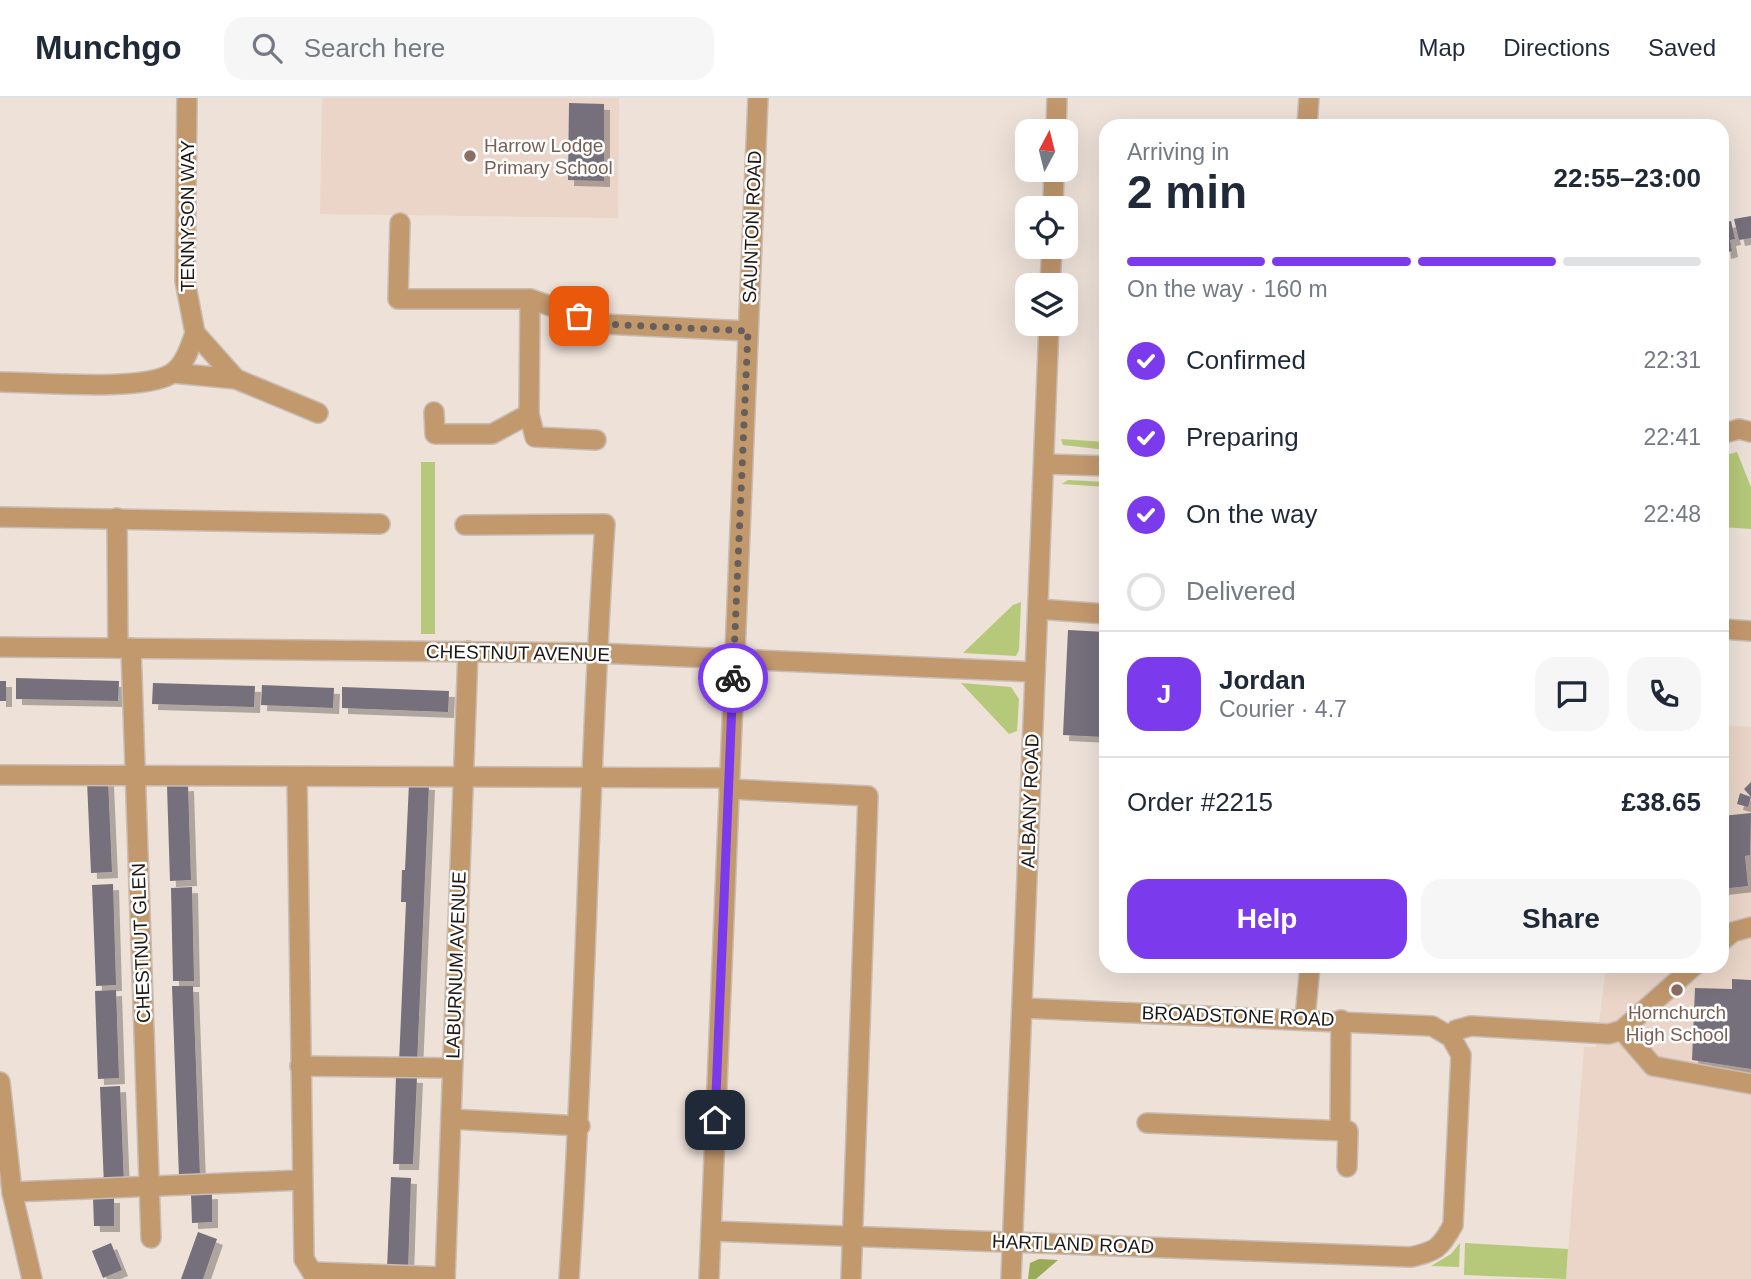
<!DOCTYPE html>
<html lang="en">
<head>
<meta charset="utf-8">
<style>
  body { margin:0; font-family:Arial,sans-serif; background:#f6f6f7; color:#1f2937; height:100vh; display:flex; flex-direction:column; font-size:26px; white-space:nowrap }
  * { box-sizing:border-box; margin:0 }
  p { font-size:23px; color:#747a83 }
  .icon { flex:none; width:38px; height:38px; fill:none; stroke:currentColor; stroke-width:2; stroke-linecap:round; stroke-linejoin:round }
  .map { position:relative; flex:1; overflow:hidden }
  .sheet { position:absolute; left:1099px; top:21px; width:630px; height:854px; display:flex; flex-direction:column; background:#fff; border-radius:21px; box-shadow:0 7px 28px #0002 }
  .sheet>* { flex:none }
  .needle { width:46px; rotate:7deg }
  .tools { position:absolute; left:1015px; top:21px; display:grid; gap:14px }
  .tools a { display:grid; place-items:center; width:63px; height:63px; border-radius:14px; background:#fff; box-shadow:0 7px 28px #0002; font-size:35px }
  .pin { position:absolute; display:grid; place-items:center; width:60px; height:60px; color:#fff; margin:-30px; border-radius:14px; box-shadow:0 4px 10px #0006 }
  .courier { position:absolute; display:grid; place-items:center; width:70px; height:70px; margin:-35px; border:5px solid #7c3aed; border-radius:50%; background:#fff; color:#222; box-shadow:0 2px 9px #0007 }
  .overview em { font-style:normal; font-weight:800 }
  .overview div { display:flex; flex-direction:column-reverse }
  .overview { display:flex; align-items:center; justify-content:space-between; height:119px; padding:0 28px }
  h1 { font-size:46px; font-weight:800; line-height:52px }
  .bar { display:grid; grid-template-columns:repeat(4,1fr); gap:10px 7px; align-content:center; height:84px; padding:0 28px }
  .bar i { height:9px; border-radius:5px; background:#e0e1e3 }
  .bar .current { background:#7c3aed }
  .bar p { grid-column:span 4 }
  .line { display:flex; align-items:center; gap:18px; padding:0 28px; border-top:2px solid #e0e1e3 }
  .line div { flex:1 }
  .round { display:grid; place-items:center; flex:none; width:74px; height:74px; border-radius:21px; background:#f6f6f7 }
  ol { padding:0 28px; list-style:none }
  li { display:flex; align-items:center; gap:21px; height:77px }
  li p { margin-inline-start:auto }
  li .icon { padding:7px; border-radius:50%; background:#7c3aed; color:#fff; stroke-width:4 }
  li:last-child { color:#747a83 }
  li i { width:38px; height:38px; border:4px solid #e0e1e3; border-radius:50% }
  .cta { display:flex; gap:14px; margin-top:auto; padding:14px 28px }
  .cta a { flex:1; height:80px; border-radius:21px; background:#7c3aed; color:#fff; font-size:28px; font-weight:800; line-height:80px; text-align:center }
  .cta a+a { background:#f6f6f7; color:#1f2937 }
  header { display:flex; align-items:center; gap:42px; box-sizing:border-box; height:98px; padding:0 35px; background:#fff; border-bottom:2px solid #e0e1e3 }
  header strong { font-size:33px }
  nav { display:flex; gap:38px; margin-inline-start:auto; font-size:24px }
  .search { width:490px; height:63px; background:#f6f6f7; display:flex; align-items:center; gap:18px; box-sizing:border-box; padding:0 24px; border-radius:21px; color:#747a83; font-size:26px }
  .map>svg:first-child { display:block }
  .education { fill:#ead5c8 }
  .green { fill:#b6c87a }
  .forest { fill:#99ab57 }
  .building { fill:#76707b; filter:url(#shadow) }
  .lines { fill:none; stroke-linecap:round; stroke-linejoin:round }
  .minor-casing { stroke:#c8bdb5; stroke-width:22 }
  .minor { stroke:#c2986d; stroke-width:19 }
  .done { stroke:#665f5a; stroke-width:7; stroke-dasharray:0 12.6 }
  .route { stroke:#7c3aed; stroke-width:9 }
  .education-dot { fill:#8d6e63; stroke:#fff; stroke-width:2.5 }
  .labels { text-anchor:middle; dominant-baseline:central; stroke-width:5; stroke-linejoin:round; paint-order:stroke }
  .education-label { font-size:19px; fill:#785e54; stroke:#fff; text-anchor:start }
  .street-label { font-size:19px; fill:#1e1916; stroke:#fff }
</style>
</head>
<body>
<header>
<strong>Munchgo</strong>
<div class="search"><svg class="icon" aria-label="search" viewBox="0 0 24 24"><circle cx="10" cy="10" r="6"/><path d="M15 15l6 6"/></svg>Search here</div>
<nav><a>Map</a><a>Directions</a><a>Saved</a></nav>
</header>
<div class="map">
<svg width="1751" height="1181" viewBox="0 0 1751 1181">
  <defs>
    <filter id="shadow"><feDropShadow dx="6" dy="6" stdDeviation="0" flood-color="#0004"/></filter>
  </defs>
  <rect width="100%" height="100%" fill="#ede1d8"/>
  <g class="education">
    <polygon points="322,0 619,0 618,120 320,116"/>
    <polygon points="1722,627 1751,629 1751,1181 1566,1181 1584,949 1596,949 1606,868 1722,868"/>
  </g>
  <g class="green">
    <polygon points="1061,341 1106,344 1106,352 1063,347"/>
    <polygon points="1737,354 1751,389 1751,431 1722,429 1722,358"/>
    <rect x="421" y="364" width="14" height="172"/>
    <polygon points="1068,382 1106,384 1106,389 1062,386"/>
    <polygon points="1021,504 1019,552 1016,558 963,555 1013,507"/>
    <polygon points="961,585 1011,589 1019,601 1017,633 1009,636"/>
    <polygon points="1460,1145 1459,1169 1431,1168 1451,1156"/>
    <polygon points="1465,1145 1568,1151 1566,1181 1464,1177"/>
  </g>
  <polygon class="forest" points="1039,1161 1058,1162 1036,1181 1028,1181 1030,1165"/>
  <g class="building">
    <polygon points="569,5 604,6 604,83 568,82"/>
    <polygon points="1751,118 1751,140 1739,142 1734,121"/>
    <polygon points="1731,123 1735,141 1730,142 1732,153 1725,155 1722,125"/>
    <polygon points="1068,532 1106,534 1104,639 1063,637"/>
    <polygon points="16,580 119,583 118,603 16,601"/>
    <rect x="0" y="583" width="6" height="20"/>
    <polygon points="153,585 255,588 254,609 152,606"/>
    <polygon points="262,587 334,590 333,610 261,607"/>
    <polygon points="342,589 449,593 448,614 342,610"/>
    <polygon points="108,682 112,774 91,775 87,683"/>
    <polygon points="1751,684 1751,699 1744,691"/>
    <polygon points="409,685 429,686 417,966 399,965 406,804 401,804 402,772 405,772"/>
    <polygon points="188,687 191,782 170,783 167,688"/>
    <polygon points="1740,695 1751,699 1748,709 1737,706"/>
    <polygon points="1751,715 1750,757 1745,758 1748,788 1722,791 1722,718"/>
    <polygon points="113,786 116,887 96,888 92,787"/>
    <polygon points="192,789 194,883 173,883 171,790"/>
    <polygon points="1732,881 1751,882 1751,971 1692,962 1695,890 1732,891"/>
    <polygon points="172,888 193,888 200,1078 179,1079"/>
    <polygon points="116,892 119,980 98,981 95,893"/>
    <polygon points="396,978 417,979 413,1066 393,1066"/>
    <polygon points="120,988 124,1087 104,1088 100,989"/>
    <polygon points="391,1079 411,1080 408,1172 387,1171"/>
    <polygon points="212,1095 212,1124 192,1125 191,1096"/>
    <polygon points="93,1099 114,1099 114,1128 94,1128"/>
    <polygon points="198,1134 217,1141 203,1181 181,1181"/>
    <polygon points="111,1145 122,1172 103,1180 92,1153"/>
  </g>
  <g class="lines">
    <defs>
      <g id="minor">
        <polyline points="187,0 185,183 195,235"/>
        <polyline points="1307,28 1309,0"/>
        <polyline points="1056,33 1057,0"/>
        <polyline points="1053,110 1054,72"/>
        <polyline points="400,125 398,201 530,201 604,226 748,233"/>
        <polyline points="1050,187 1052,149"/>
        <polyline points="173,275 236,281 318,315"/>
        <path d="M0 284C38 284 141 294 171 276 184 268 190 250 195 235L236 281"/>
        <polyline points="434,314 435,336 492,336 529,316 530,201"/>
        <polyline points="529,316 535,339 596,342"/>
        <polyline points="1722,336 1739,331 1751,334"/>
        <polyline points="1044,366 1106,368"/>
        <polyline points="0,419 380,426"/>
        <polyline points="117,420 118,550"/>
        <path d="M465 427 605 426C588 677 586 930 569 1181"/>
        <polyline points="1038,511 1106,516"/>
        <polyline points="1722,531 1751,533"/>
        <polyline points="0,549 596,555 1035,574"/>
        <polyline points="131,550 151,1140"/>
        <polyline points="0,677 729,680"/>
        <polyline points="297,679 304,1161 316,1181"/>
        <polyline points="729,691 868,698 851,1181"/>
        <polyline points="1722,843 1733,834 1751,829"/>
        <polyline points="1305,920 1310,868"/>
        <polyline points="1622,932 1653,968 1751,986"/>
        <polyline points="1451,939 1456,932 1471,928 1609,936 1622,932 1694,868"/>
        <polyline points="300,968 452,970"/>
        <polyline points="0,984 12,1094 32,1181"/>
        <polyline points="451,1021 580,1028"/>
        <polyline points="1147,1025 1348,1033 1347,1069"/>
        <polyline points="1340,1033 1341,922"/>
        <polyline points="12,1094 301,1082"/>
        <path d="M711 1133 1411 1159C1436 1153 1440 1151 1453 1127L1461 957 1451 939 1432 928 1022 910"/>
        <polyline points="313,1174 445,1179"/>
        <polyline points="445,1181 468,553"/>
        <polyline points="709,1181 758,0"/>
        <polyline points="1011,1181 1049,226"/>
      </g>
    </defs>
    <use href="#minor" class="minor-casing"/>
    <use href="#minor" class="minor"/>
  </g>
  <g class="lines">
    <polyline class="done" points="579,218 604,226 748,233 733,580"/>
    <polyline class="route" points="715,1022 733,580"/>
  </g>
  <g class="education-dot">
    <circle cx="470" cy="58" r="7"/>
    <circle cx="1677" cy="892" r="7"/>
  </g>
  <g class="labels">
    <g class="education-label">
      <text x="484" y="47">Harrow Lodge<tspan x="484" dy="22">Primary School</tspan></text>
      <text x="1677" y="914" text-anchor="middle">Hornchurch<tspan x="1677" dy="22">High School</tspan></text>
    </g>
    <g class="street-label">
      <text transform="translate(187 118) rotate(-90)">TENNYSON WAY</text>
      <text transform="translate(752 129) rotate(-88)">SAUNTON ROAD</text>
      <text transform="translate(518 555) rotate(1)">CHESTNUT AVENUE</text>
      <text transform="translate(1030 703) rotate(-88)">ALBANY ROAD</text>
      <text transform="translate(141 845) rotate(-92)">CHESTNUT GLEN</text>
      <text transform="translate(456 867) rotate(-88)">LABURNUM AVENUE</text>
      <text transform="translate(1238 918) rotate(2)">BROADSTONE ROAD</text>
      <text transform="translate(1073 1146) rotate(2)">HARTLAND ROAD</text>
    </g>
  </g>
</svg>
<div class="tools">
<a><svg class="needle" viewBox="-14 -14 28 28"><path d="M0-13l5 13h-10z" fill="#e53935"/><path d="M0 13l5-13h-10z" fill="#747a83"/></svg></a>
<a><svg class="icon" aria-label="locate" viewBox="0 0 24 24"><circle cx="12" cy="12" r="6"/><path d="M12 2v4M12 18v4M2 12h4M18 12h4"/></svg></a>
<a><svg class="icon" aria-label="layers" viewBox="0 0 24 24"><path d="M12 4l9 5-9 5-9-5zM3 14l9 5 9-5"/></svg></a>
</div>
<div class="pin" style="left:579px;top:218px;background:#ea580c"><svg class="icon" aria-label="bag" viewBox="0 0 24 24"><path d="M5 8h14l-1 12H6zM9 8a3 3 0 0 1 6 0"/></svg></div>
<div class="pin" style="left:715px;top:1022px;background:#1f2937"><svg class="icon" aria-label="home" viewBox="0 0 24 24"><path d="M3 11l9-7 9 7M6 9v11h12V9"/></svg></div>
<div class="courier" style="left:733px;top:580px"><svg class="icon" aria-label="bike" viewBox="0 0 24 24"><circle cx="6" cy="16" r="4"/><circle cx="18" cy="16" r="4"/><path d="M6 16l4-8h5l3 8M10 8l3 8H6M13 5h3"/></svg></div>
<section class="sheet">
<div class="overview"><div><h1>2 min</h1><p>Arriving in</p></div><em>22:55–23:00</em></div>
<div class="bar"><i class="current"></i><i class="current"></i><i class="current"></i><i></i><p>On the way · 160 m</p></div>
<ol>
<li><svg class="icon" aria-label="check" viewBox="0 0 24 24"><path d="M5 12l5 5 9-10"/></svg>Confirmed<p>22:31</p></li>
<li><svg class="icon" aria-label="check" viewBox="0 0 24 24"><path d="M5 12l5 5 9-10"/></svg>Preparing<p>22:41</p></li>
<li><svg class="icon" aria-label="check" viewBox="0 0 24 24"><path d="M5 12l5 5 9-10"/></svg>On the way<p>22:48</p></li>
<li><i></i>Delivered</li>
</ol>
<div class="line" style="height:126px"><b class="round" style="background:#7c3aed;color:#fff">J</b><div><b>Jordan</b><p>Courier · 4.7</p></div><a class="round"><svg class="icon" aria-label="chat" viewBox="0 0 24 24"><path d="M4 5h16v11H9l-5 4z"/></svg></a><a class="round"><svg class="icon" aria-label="phone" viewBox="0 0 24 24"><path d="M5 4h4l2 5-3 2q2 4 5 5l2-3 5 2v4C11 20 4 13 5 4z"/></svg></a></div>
<div class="line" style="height:91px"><div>Order #2215</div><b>£38.65</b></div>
<div class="cta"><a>Help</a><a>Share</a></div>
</section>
</div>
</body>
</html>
